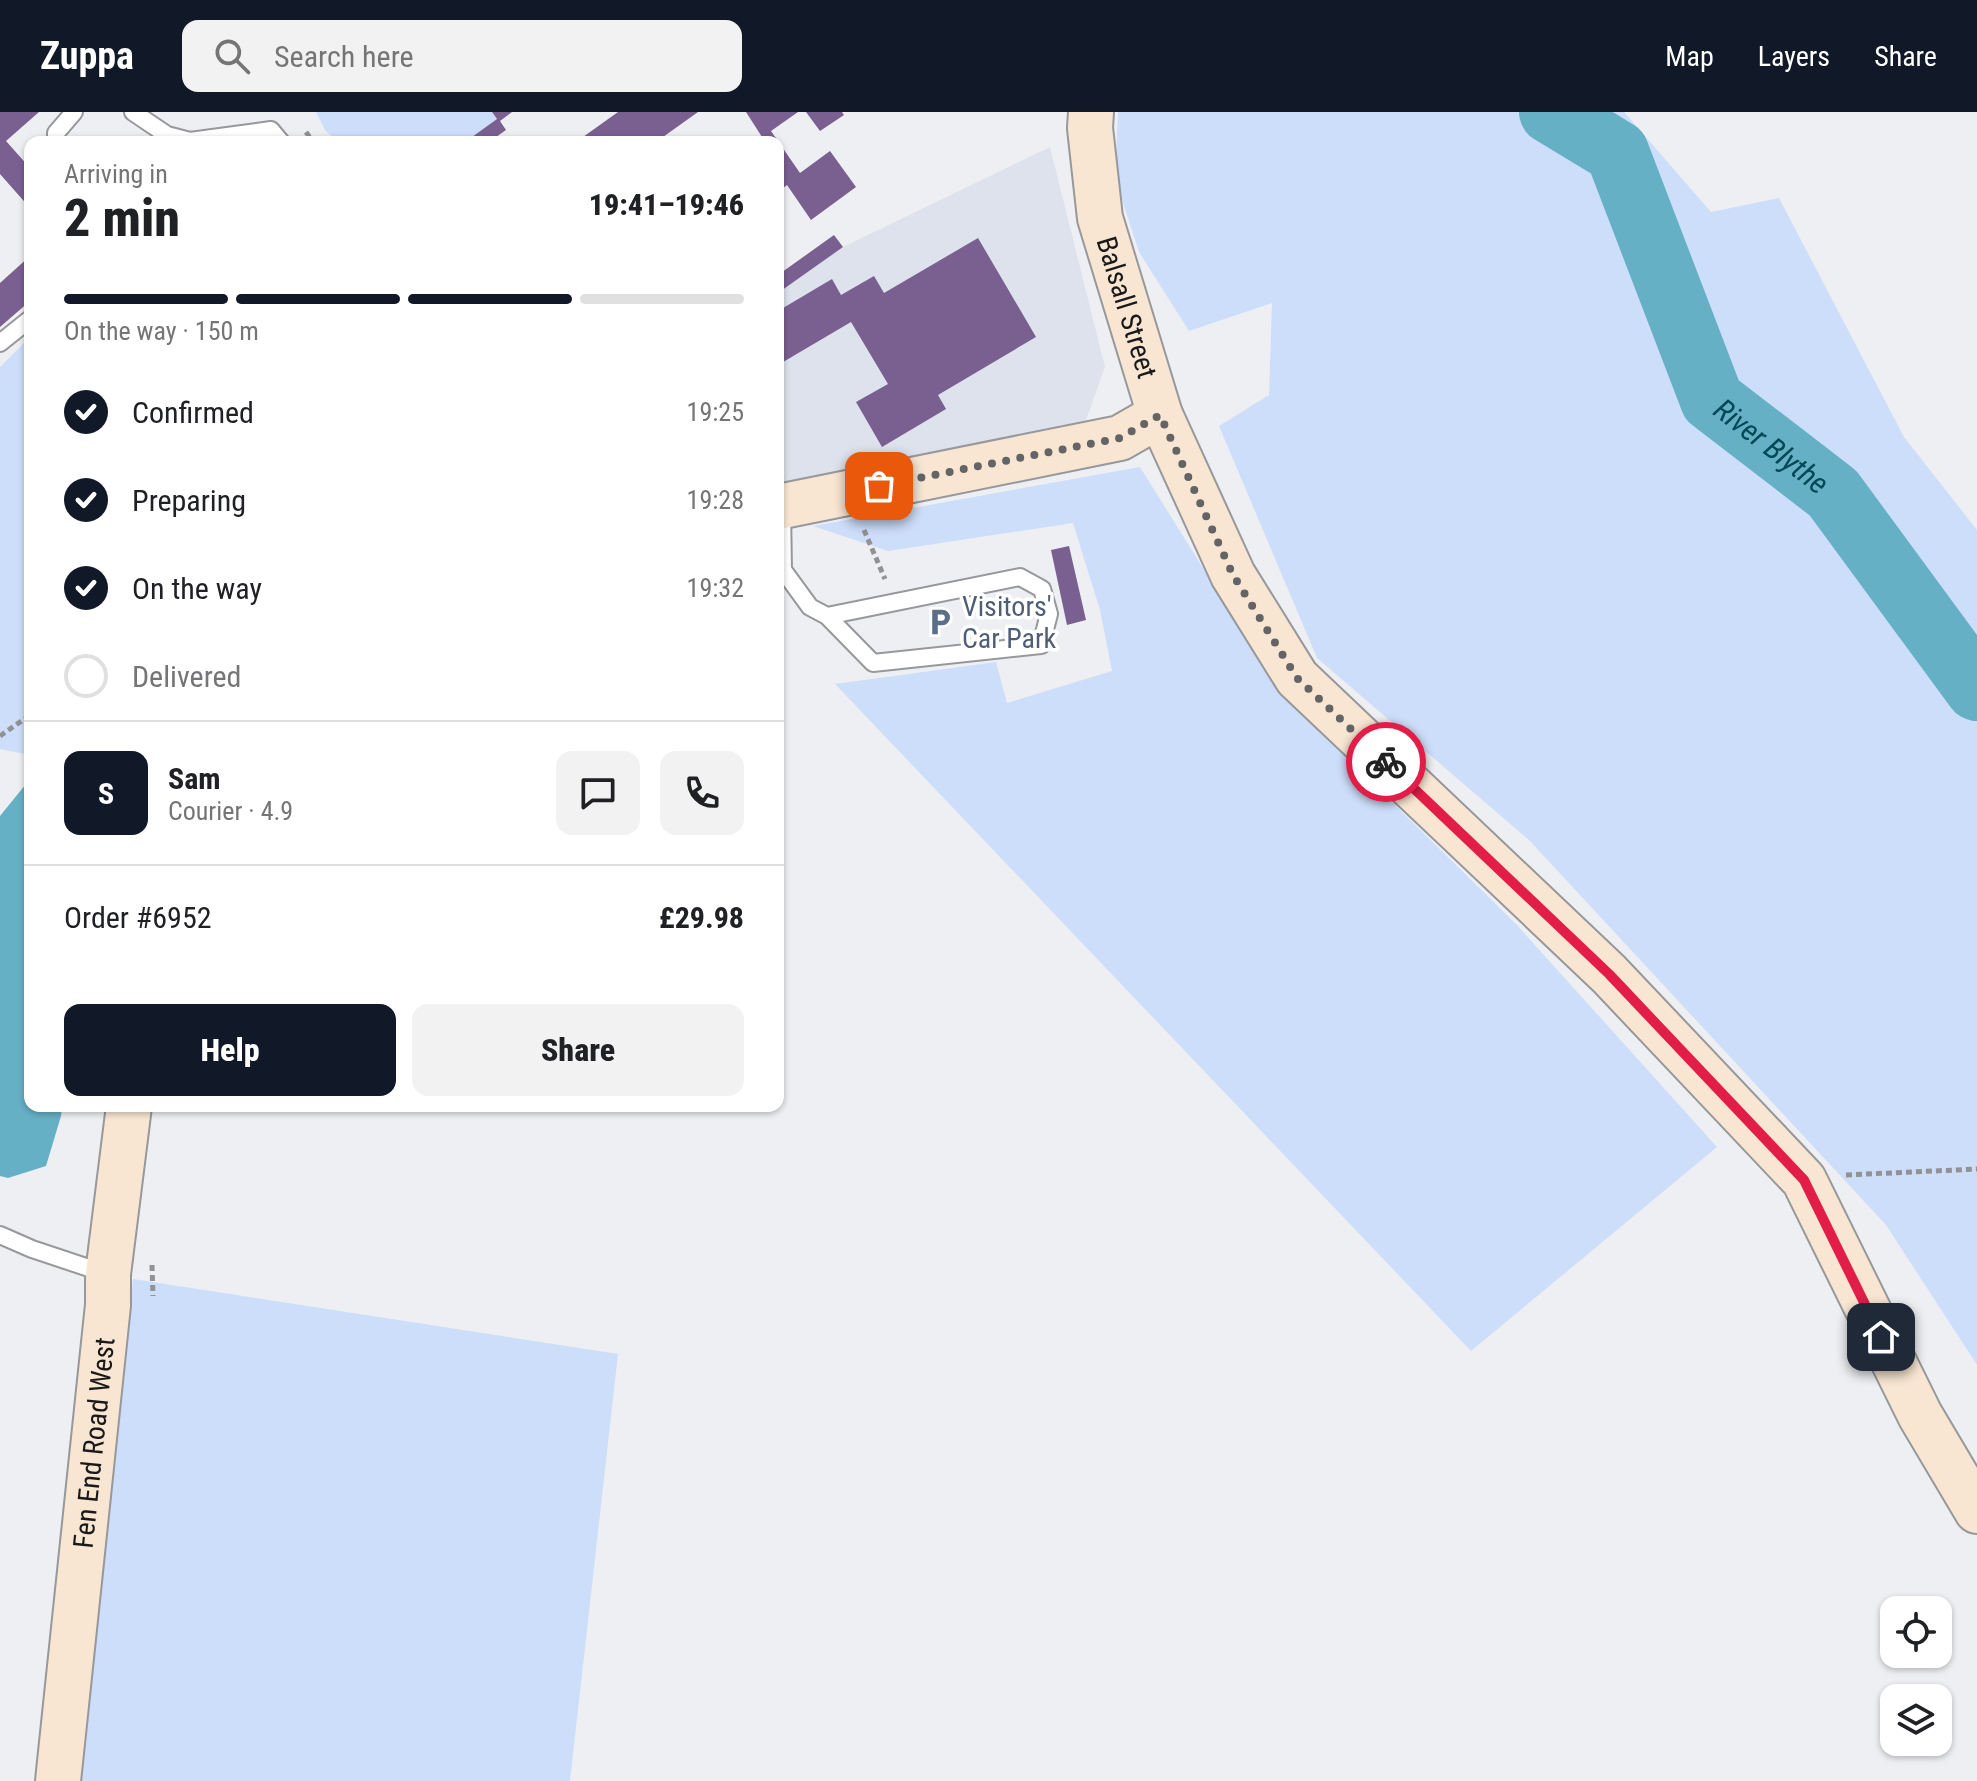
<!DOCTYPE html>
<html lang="en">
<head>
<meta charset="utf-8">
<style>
  body { margin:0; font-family:"Roboto Condensed",sans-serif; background:#f2f2f2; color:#202124; height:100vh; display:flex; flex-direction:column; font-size:30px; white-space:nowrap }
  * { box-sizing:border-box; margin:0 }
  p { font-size:26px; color:#757577 }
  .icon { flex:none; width:44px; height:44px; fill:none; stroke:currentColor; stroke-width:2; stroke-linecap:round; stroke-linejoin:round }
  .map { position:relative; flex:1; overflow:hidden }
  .panel { position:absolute; left:24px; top:24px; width:760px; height:976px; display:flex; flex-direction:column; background:#fff; border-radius:16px; box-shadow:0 2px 6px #0004 }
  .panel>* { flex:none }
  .buttons { position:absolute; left:1880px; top:1484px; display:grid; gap:16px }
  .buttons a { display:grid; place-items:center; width:72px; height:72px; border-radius:16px; background:#fff; box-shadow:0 2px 6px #0004; font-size:40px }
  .pin { position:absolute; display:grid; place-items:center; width:68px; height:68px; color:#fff; margin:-34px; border-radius:16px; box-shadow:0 4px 12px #0006 }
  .courier { position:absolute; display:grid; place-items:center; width:80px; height:80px; margin:-40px; border:6px solid #e11d48; border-radius:50%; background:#fff; color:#222; box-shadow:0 2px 10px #0007 }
  .headline em { font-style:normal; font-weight:800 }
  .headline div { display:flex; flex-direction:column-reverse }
  .headline { display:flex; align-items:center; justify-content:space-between; height:136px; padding:0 40px }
  h1 { font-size:52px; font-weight:800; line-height:60px }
  .bar { display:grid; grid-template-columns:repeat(4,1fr); gap:12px 8px; align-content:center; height:96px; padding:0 40px }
  .bar i { height:10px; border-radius:6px; background:#e0e0e0 }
  .bar .active { background:#111827 }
  .bar p { grid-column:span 4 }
  .line { display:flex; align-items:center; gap:20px; padding:0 40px; border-top:2px solid #e0e0e0 }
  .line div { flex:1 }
  .round { display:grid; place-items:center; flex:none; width:84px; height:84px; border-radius:16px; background:#f2f2f2 }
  ol { padding:0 40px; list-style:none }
  li { display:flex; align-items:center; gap:24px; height:88px }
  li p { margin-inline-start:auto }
  li .icon { padding:8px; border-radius:50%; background:#111827; color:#fff; stroke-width:4 }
  li:last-child { color:#757577 }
  li i { width:44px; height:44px; border:4px solid #e0e0e0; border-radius:50% }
  .primary-button { display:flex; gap:16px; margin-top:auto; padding:16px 40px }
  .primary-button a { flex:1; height:92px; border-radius:16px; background:#111827; color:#fff; font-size:32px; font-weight:800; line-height:92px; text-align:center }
  .primary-button a+a { background:#f2f2f2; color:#202124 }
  header { display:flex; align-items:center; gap:48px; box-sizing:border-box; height:112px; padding:0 40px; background:#111827; color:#fff }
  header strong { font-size:38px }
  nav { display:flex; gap:44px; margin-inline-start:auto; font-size:28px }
  .search { width:560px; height:72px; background:#f2f2f2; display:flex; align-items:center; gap:20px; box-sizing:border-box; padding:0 28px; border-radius:16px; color:#757577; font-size:30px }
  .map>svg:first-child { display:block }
  .built { fill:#dde2ec }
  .green { fill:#cddefa }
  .water { fill:#66b0c5 }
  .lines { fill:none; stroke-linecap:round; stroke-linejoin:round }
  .river { stroke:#66b0c5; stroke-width:64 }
  .building { fill:#7a6091 }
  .lane-casing { stroke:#97989b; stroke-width:20 }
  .secondary-casing { stroke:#97989b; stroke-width:48 }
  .path { stroke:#929295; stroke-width:5; stroke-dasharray:6 4; stroke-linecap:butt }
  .lane { stroke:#fff; stroke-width:16 }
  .secondary { stroke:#f8e6d2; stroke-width:44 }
  .done { stroke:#646466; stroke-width:8; stroke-dasharray:0 14.4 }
  .route { stroke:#e11d48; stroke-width:10 }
  .labels { text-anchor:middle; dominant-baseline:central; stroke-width:7; stroke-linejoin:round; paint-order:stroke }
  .street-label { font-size:28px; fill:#19191a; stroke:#fff }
  .service-label { font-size:28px; fill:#4e5e75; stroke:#fff; text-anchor:start }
  .water-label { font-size:30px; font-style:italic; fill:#024857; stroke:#fff }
</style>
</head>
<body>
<header>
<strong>Zuppa</strong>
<div class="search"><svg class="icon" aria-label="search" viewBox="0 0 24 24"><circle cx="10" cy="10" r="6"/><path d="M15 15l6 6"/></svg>Search here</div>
<nav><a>Map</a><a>Layers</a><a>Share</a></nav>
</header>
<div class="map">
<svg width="1977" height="1669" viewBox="0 0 1977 1669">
  <rect width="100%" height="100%" fill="#eeeff2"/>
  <polygon class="built" points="1050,35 1105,255 1086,308 912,348 778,372 778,181 843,135"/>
  <g class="green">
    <polygon points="316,0 492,0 497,7 465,30 338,30 325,18"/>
    <polygon points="1118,0 1624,0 1711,100 1779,86 1904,325 1977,418 1977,1253 1886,1113 1529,728 1317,546 1219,314 1269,283 1272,191 1189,219 1139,140 1115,66"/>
    <polygon points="30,225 30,643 0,637 0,255"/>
    <polygon points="1140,355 1281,581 1516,812 1717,1035 1471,1239 835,572 996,550 1007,591 1112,559 1100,498 1073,411 888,439 813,414"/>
    <polygon points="133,1167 618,1242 570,1669 80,1669 74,1661"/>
  </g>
  <polygon class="water" points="30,667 30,994 62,994 61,1004 46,1054 8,1066 0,1064 0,704"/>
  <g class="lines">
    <path class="river" id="s1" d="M1551 0 1617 40 1712 288 1833 381 1977 577"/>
  </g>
  <g class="building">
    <polygon points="0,0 39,0 6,29 30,56 30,96 0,62"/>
    <polygon points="492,0 512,0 500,9 506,18 489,30 465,30 497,7"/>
    <polygon points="618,0 698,0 656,30 576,30"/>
    <polygon points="746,0 798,0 771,19 800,61 830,39 856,75 811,108 787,73 778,80 778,30 755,30 762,25"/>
    <polygon points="806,0 842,0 844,3 820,19"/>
    <polygon points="834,123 843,135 778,181 778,163"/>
    <polygon points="978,126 1036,225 938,283 946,297 882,335 856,290 888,272 851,210 778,253 778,199 832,167 841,183 874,164 884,181"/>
    <polygon points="30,144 30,189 0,215 0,171"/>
    <polygon points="1069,434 1086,508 1067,513 1051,438"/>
  </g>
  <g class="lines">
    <defs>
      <g id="lane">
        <polyline points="133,0 167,23 190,29 271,18 281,30"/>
        <polyline points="56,30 56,21 74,0"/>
        <polyline points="0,231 30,207"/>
        <polyline points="782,396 783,458 810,495 827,504 873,551 1041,533 1049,502 1042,477 1020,465 827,504"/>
        <polyline points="0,1123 32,1137 107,1162"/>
      </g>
      <g id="secondary">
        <path id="s2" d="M1091 0 1090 16 1100 106 1160 303 1233 463 1297 566 1609 862 1804 1068 1920 1303 1977 1399"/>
        <polyline points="778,395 1120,326 1160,303"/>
        <path id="s3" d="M58 1669 108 1193V1162L129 994"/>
      </g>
    </defs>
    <use href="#lane" class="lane-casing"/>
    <use href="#secondary" class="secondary-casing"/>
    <g class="path">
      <polyline points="306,20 313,30"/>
      <polyline points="864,418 885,467"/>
      <polyline points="0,624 30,603"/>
      <polyline points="1846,1063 1977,1057"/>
      <polyline points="152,1153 153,1184"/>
    </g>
    <use href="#lane" class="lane"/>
    <use href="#secondary" class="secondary"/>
  </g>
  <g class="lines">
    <polyline class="done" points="879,374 1120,326 1160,303 1233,463 1297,566 1386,650"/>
    <polyline class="route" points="1386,650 1609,862 1804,1068 1881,1225"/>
  </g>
  <defs>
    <symbol id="parking-bare" viewBox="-9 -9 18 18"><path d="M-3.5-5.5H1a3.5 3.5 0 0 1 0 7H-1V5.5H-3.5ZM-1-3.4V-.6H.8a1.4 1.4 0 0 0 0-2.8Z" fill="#5c6f8a" stroke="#fff" stroke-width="2.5" paint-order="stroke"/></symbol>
  </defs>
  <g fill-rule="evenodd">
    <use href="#parking-bare" x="920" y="490" width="40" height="40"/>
  </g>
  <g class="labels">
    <g class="street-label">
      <text stroke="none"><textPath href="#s2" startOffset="200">Balsall Street</textPath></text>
      <text stroke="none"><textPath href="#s3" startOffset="340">Fen End Road West</textPath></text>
    </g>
    <g class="service-label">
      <text x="962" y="494">Visitors'<tspan x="962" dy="32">Car Park</tspan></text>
    </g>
    <g class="water-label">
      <text stroke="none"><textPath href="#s1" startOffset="418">River Blythe</textPath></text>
    </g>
  </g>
</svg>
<div class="buttons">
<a><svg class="icon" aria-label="locate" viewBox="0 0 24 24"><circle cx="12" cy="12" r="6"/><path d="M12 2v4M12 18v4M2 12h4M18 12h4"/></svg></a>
<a><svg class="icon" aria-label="layers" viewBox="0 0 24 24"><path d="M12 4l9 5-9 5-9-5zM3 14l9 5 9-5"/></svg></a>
</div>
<div class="pin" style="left:879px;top:374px;background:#ea580c"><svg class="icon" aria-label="bag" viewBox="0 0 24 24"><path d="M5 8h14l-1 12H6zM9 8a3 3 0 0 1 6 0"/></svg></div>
<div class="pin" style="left:1881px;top:1225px;background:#1f2937"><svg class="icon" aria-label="home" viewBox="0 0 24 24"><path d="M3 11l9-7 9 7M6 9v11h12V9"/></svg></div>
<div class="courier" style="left:1386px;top:650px"><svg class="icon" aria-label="bike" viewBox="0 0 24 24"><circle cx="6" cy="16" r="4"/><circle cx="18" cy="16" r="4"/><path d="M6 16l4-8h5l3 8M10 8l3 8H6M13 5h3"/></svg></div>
<section class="panel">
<div class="headline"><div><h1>2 min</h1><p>Arriving in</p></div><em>19:41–19:46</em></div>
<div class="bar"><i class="active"></i><i class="active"></i><i class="active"></i><i></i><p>On the way · 150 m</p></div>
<ol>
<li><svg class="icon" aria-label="check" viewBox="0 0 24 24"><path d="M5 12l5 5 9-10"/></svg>Confirmed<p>19:25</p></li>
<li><svg class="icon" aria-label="check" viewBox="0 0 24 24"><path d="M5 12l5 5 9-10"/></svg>Preparing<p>19:28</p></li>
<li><svg class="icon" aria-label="check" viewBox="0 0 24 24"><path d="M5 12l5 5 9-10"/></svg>On the way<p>19:32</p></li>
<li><i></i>Delivered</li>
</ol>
<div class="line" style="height:144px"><b class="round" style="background:#111827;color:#fff">S</b><div><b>Sam</b><p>Courier · 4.9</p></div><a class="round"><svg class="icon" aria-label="chat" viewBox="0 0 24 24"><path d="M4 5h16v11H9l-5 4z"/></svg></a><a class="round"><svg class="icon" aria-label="phone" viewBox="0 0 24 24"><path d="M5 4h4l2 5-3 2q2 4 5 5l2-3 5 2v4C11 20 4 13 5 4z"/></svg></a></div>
<div class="line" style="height:104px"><div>Order #6952</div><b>£29.98</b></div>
<div class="primary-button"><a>Help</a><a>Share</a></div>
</section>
</div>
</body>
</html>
